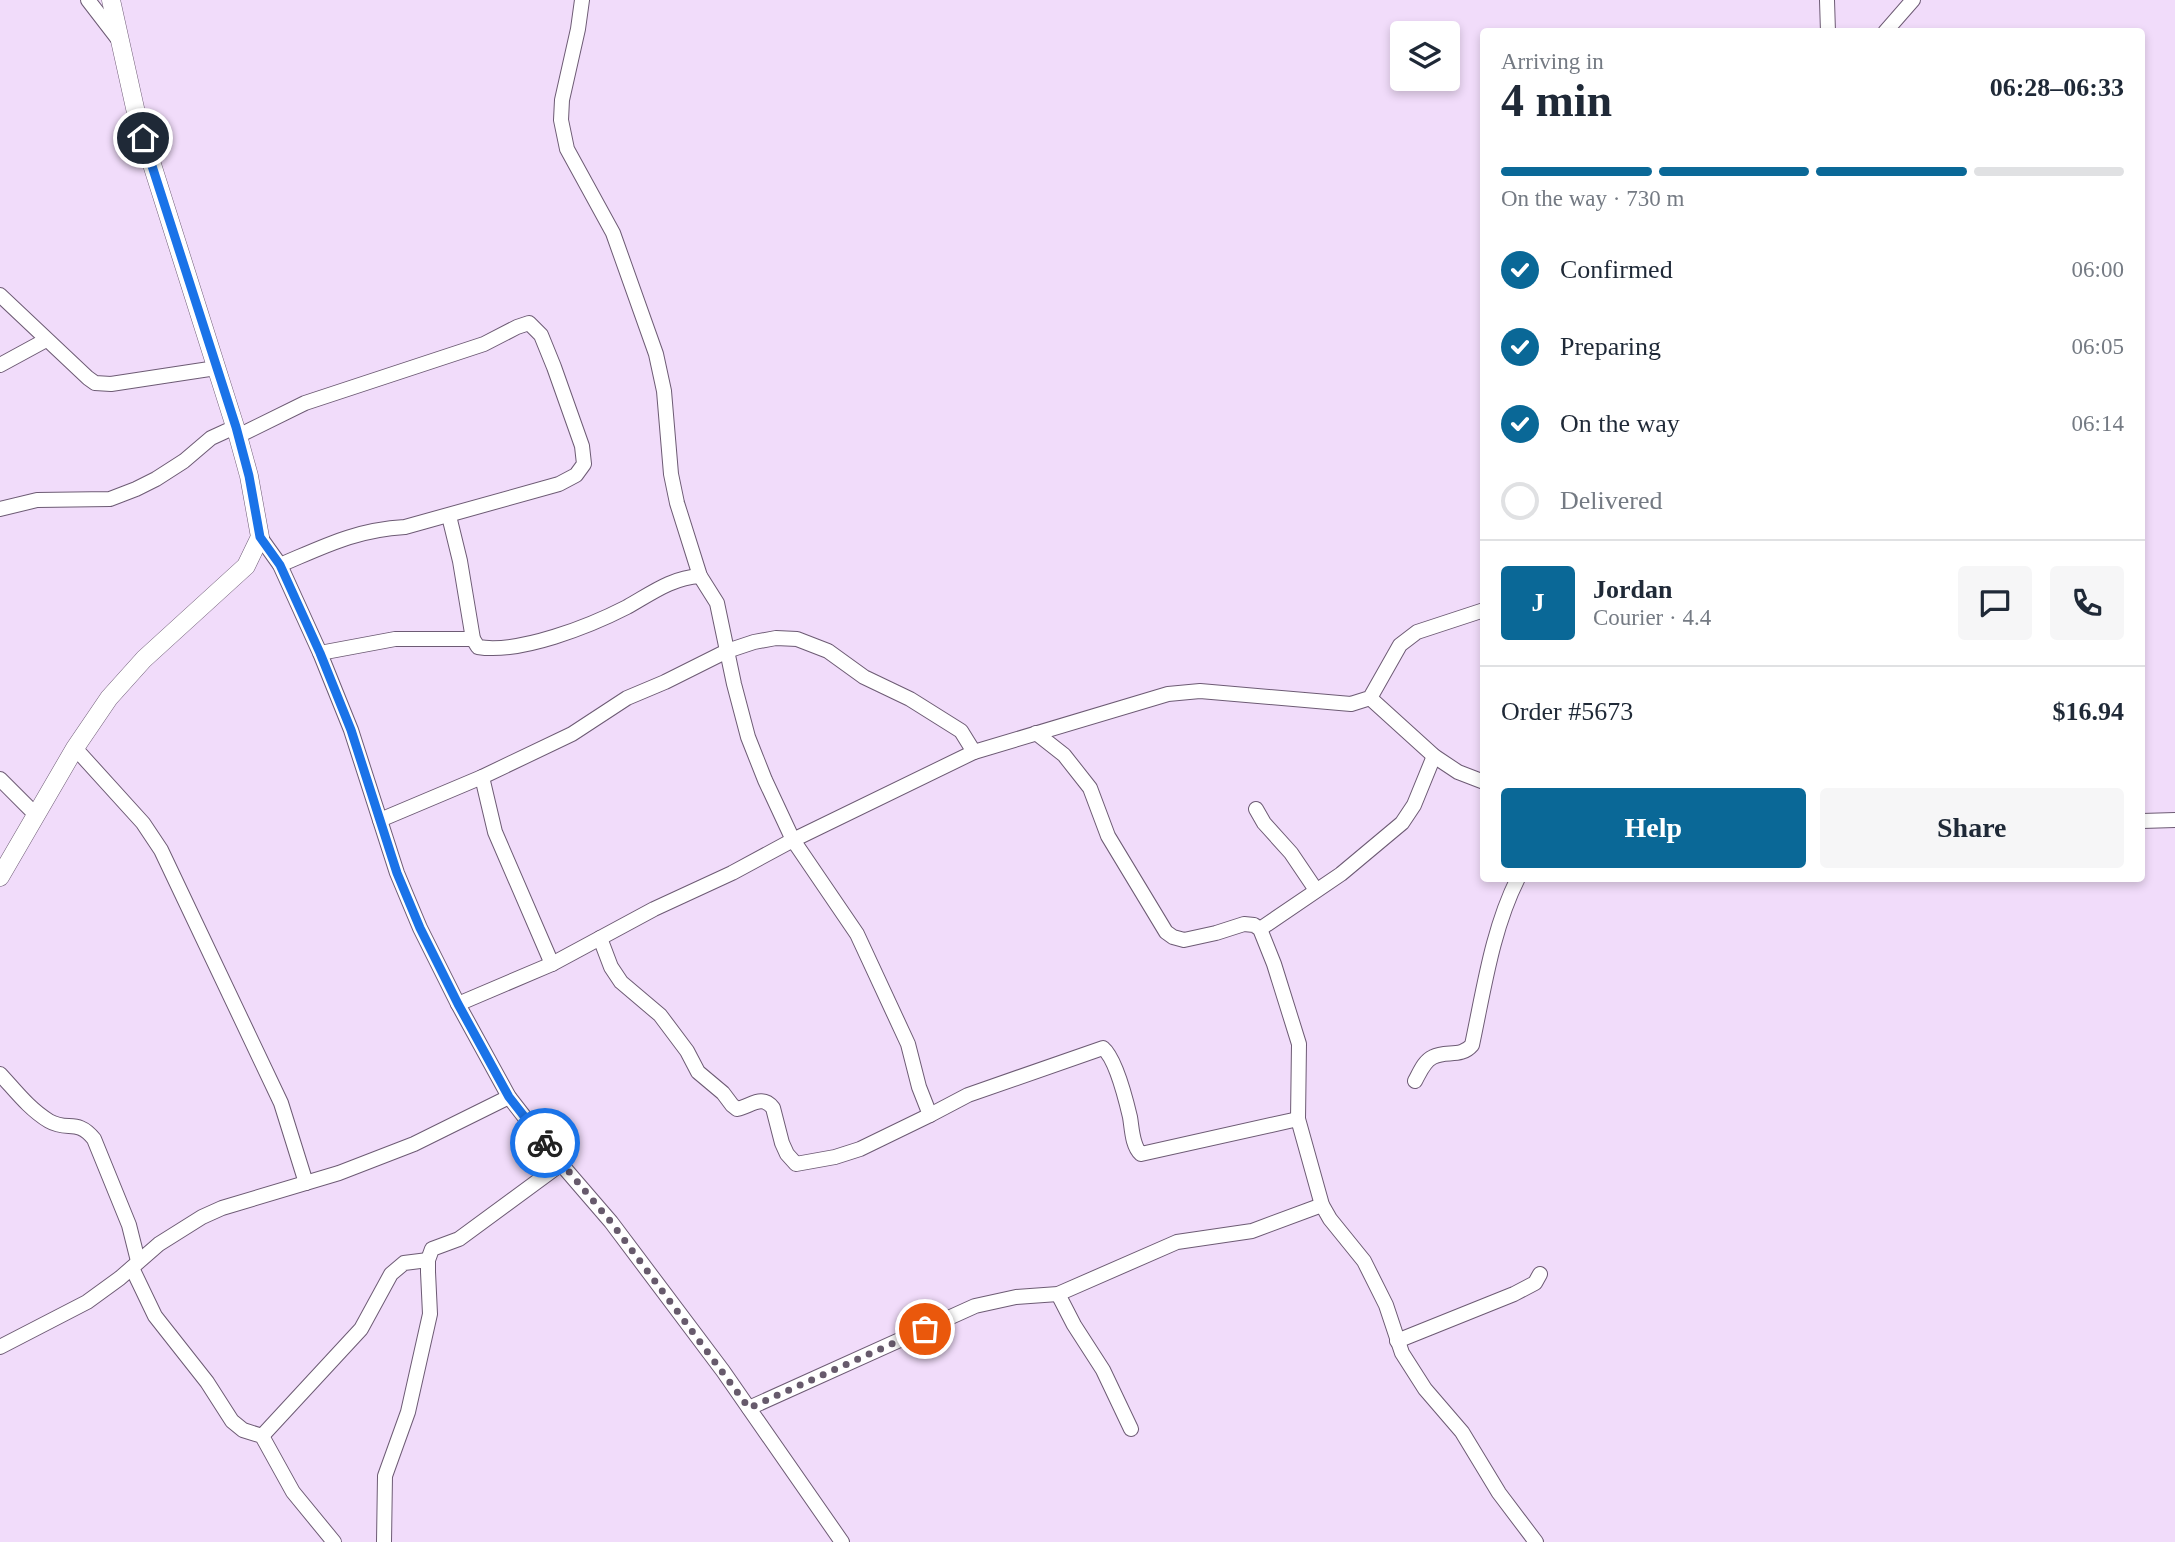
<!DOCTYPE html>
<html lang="en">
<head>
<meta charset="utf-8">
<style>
  body { margin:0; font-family:"Times New Roman",serif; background:#f6f6f7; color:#1f2937; height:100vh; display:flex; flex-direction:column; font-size:26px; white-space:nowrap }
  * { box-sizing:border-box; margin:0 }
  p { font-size:23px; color:#747a83 }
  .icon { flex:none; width:38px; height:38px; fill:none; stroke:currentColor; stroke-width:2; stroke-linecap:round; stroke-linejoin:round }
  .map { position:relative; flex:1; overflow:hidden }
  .drawer { position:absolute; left:1480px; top:28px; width:665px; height:854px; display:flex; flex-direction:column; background:#fff; border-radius:7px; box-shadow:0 4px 10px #0003 }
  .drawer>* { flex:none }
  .tools { position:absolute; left:1390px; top:21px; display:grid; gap:14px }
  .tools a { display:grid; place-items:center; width:70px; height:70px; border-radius:7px; background:#fff; box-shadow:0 4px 10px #0003; font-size:35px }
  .pin { position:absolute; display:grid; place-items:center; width:60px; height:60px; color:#fff; margin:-30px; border:4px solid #fff; border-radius:50%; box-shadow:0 2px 7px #0007 }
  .courier { position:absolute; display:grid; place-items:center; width:70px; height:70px; margin:-35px; border:5px solid #1a73e8; border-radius:50%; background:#fff; color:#222; box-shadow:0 2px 9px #0007 }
  .summary em { font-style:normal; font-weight:700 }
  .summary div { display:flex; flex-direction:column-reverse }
  .summary { display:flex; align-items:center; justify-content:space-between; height:119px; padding:0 21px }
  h1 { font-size:46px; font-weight:700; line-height:52px }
  .bar { display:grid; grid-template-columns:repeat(4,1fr); gap:10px 7px; align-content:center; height:84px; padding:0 21px }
  .bar i { height:9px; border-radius:5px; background:#e0e1e3 }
  .bar .on { background:#0a6897 }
  .bar p { grid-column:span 4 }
  .line { display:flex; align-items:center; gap:18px; padding:0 21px; border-top:2px solid #e0e1e3 }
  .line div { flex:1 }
  .round { display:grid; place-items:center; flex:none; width:74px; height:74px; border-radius:7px; background:#f6f6f7 }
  ol { padding:0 21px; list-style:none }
  li { display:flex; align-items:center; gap:21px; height:77px }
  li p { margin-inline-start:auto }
  li .icon { padding:7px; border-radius:50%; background:#0a6897; color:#fff; stroke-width:4 }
  li:last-child { color:#747a83 }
  li i { width:38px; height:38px; border:4px solid #e0e1e3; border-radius:50% }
  .cta { display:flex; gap:14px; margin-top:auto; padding:14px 21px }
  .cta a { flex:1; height:80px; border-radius:7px; background:#0a6897; color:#fff; font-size:28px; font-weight:700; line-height:80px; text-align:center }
  .cta a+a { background:#f6f6f7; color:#1f2937 }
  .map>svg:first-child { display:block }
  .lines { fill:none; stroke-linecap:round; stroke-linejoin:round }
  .minor-casing { stroke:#6d5b74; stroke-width:16 }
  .major-casing { stroke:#6d5b74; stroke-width:19 }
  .minor { stroke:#fff; stroke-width:14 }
  .major { stroke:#fff; stroke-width:18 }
  .done { stroke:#675a6c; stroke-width:7; stroke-dasharray:0 12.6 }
  .route { stroke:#1a73e8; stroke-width:9 }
</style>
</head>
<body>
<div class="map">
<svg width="2175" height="1542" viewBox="0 0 2175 1542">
  <rect width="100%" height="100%" fill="#f1dcfa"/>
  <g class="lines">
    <defs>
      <g id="minor">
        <polyline points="88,0 118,39"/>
        <polyline points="582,0 578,29 562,100 561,120 567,149 613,233 656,354 664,391 671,474 677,503 700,576 717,603 734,684 748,737 765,780 793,840 857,934 908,1044 919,1087 930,1115"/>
        <polyline points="1827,0 1828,32"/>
        <polyline points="1885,32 1913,0"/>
        <polyline points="0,295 88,378 95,383 111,384 216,368"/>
        <polyline points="0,365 46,340"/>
        <path d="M238 436 305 403 484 344 517 327 529 323 541 335 554 367 582 446 584 464 576 475 559 484 405 527C355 530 325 546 280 565"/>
        <polyline points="0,509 37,500 110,499 136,489 156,479 184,461 211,438 235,427"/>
        <path d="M449 516 460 561 473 639 478 647C520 654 590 626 627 607 652 593 671 578 700 576"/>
        <polyline points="260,537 280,565 320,653 351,730 397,873 420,928 458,1004 509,1097 561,1164 611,1222 723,1371 842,1542"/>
        <polyline points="320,653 395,639 473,639"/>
        <polyline points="1370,698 1434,756 1458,772 1484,782"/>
        <polyline points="1036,733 1064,755 1090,788 1108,836 1166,932 1173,937 1184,940 1216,933 1244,924 1254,925 1260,929 1274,964 1299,1044 1298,1119 1322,1205 1330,1219 1364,1261 1386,1305 1402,1353 1425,1389 1462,1432 1499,1493 1536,1542"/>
        <polyline points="75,748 143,823 161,850 281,1103 306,1183"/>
        <polyline points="482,777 495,832 552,964"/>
        <polyline points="0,779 36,815"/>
        <polyline points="1256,809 1264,823 1291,853 1316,890"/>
        <polyline points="380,820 482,777 572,734 627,698 665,682 727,651 754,642 776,638 797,639 828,651 864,677 910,699 961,731 974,752"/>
        <polyline points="2142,821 2175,820"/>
        <polyline points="1260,929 1341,874 1402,823 1414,805 1434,756"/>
        <path d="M600 938 611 967 621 982 660 1015 687 1051 698 1072 723 1093 732 1105 737 1109C751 1106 762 1094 773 1108L782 1143 787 1154 796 1164 835 1157 860 1149 930 1115 968 1095 1103 1048C1116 1059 1126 1100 1130 1117 1132 1128 1132 1146 1141 1154L1298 1119"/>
        <polyline points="458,1004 552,964 654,909 732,873 793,840 974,752 1168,694 1200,691 1351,704 1370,698 1400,645 1417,632 1484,610"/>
        <path d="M0 1074C15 1090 29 1109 49 1121 68 1132 77 1118 94 1139L129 1225 138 1261"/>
        <path d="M1415 1081C1420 1072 1424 1061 1433 1057 1446 1050 1461 1058 1472 1045 1484 989 1492 930 1518 878"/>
        <polyline points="132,1268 155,1316 207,1382 232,1421 243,1430 262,1436 293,1492 334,1542"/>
        <polyline points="1058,1294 1074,1325 1103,1370 1131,1429"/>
        <polyline points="1397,1341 1514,1294 1535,1283 1540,1274"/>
        <polyline points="0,1347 87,1302 120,1278 159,1244 202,1217 222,1208 339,1173 414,1144 509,1097"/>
        <polyline points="749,1408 975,1306 1016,1297 1058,1294 1177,1242 1252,1231 1322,1205"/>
        <polyline points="262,1436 361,1329 391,1274 404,1263 428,1260"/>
        <polyline points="384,1542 385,1476 408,1412 430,1314 428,1272 428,1260 432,1249 459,1239 561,1164"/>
      </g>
      <polyline id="major" points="0,877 75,748 109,698 144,659 246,566 260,537 249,476 238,436 137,117 111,0"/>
    </defs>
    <use href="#minor" class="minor-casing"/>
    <use href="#major" class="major-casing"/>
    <use href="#minor" class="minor"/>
    <use href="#major" class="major"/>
  </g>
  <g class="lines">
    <polyline class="done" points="545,1143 611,1222 749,1408 925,1329"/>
    <polyline class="route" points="143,138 236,427 249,476 260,537 280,565 320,653 351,730 397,873 420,928 458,1004 509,1097 545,1143"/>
  </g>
</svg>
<div class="tools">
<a><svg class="icon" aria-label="layers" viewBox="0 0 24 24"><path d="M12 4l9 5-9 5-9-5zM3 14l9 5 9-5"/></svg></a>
</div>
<div class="pin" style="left:925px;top:1329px;background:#ea580c"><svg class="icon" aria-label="bag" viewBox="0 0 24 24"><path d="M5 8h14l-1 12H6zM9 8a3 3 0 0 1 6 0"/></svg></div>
<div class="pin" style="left:143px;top:138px;background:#1f2937"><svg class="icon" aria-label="home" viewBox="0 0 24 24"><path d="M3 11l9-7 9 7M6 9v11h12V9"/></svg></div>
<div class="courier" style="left:545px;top:1143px"><svg class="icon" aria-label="bike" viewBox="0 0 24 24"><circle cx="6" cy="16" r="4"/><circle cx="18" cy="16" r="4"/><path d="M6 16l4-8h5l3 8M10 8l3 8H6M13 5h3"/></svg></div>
<section class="drawer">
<div class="summary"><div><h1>4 min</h1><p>Arriving in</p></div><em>06:28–06:33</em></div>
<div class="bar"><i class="on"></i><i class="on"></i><i class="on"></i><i></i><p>On the way · 730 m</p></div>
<ol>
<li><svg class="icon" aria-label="check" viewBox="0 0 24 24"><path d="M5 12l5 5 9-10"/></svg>Confirmed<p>06:00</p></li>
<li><svg class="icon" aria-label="check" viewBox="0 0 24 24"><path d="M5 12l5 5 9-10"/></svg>Preparing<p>06:05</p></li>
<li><svg class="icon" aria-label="check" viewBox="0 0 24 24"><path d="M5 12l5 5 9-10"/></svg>On the way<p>06:14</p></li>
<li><i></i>Delivered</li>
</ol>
<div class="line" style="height:126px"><b class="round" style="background:#0a6897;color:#fff">J</b><div><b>Jordan</b><p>Courier · 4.4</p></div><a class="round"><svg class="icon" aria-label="chat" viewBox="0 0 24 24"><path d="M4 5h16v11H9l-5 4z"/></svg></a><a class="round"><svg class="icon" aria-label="phone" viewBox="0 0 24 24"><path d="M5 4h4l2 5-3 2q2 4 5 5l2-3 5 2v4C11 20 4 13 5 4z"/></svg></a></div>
<div class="line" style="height:91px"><div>Order #5673</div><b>$16.94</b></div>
<div class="cta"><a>Help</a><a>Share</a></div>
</section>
</div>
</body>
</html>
